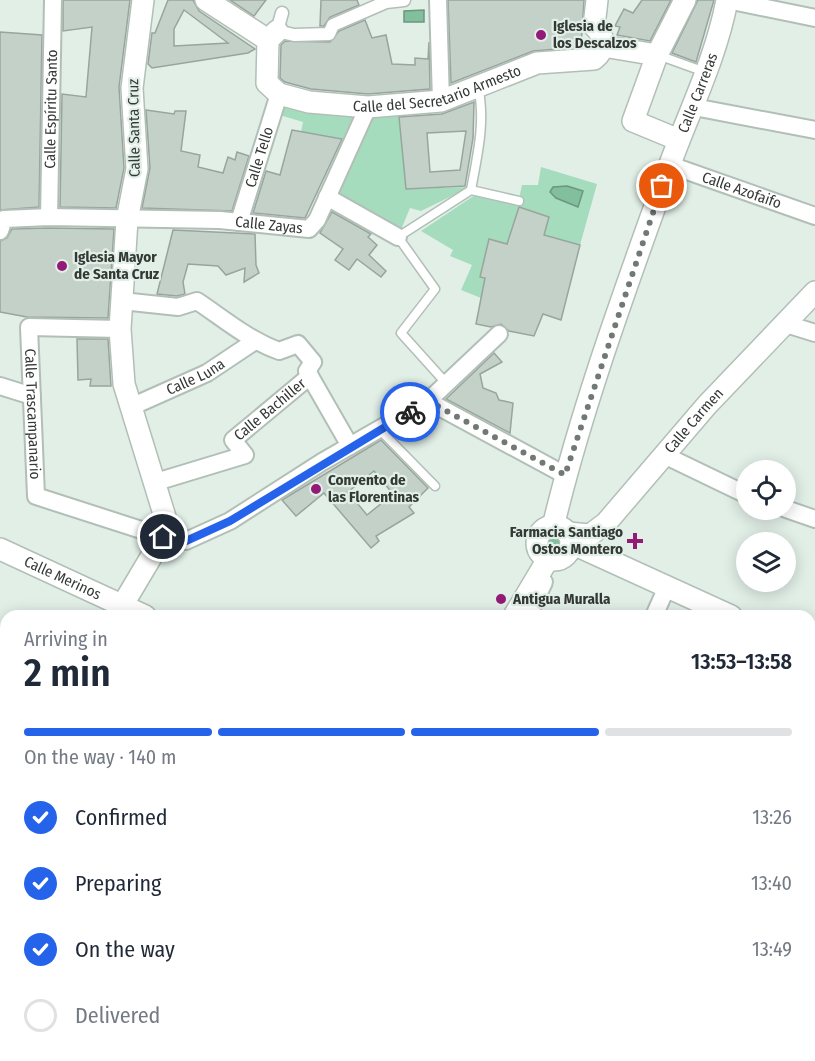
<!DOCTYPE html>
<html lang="en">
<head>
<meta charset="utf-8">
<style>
  body { margin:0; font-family:"Fira Sans Condensed",sans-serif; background:#f6f6f7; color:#1f2937; height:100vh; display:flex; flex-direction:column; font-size:22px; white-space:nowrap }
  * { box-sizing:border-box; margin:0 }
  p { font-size:20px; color:#747a83 }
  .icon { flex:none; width:33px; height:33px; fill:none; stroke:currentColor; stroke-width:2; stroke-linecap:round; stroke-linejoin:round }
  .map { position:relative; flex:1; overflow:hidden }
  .panel { position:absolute; left:0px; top:610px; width:816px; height:452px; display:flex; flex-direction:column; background:#fff; border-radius:18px 18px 0 0; box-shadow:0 3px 15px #0003 }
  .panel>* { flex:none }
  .controls { position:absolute; left:736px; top:460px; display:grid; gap:12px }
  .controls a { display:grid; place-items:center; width:60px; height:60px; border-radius:50%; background:#fff; box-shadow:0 3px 15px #0003; font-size:30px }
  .pin { position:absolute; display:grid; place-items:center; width:51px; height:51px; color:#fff; margin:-26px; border:3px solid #fff; border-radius:50%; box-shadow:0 2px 6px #0007 }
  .courier { position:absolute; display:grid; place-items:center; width:60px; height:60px; margin:-30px; border:4px solid #2563eb; border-radius:50%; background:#fff; color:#222; box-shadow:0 2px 8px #0007 }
  .summary em { font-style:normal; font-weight:600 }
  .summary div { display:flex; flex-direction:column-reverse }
  .summary { display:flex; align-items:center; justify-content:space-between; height:102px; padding:0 24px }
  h1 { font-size:39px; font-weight:600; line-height:45px }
  .bar { display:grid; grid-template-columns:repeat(4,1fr); gap:9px 6px; align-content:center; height:72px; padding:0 24px }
  .bar i { height:8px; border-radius:4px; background:#e0e1e3 }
  .bar .on { background:#2563eb }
  .bar p { grid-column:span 4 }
  ol { padding:0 24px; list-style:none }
  li { display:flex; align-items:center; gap:18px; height:66px }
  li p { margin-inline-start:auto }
  li .icon { padding:6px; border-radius:50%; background:#2563eb; color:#fff; stroke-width:4 }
  li:last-child { color:#747a83 }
  li i { width:33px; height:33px; border:3px solid #e0e1e3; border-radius:50% }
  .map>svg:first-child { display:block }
  .built { fill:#d2e7da }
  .green { fill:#a5dcbd }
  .water { fill:#82bf9d; stroke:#6b977e; stroke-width:1.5 }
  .building { fill:#c4d1c9; stroke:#98a59d; stroke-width:1.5; fill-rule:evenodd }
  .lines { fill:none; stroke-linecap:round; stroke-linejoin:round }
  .service-casing { stroke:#b2bfb7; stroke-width:11 }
  .pedestrian-casing { stroke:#b2bfb7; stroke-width:15 }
  .minor-casing { stroke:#b2bfb7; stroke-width:20 }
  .tertiary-casing { stroke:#b2bfb7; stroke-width:24 }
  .service { stroke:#fff; stroke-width:8 }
  .pedestrian { stroke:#fff; stroke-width:12 }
  .minor { stroke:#fff; stroke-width:16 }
  .tertiary { stroke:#fff; stroke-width:21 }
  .done { stroke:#717974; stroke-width:6; stroke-dasharray:0 10.8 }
  .route { stroke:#2563eb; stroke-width:8 }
  .poi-dot { fill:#931a76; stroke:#e1efe7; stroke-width:2 }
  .labels { text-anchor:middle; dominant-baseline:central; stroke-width:4.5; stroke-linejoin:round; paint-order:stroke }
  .poi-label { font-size:15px; font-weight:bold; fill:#343936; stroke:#e1efe7; text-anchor:start }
  .street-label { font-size:15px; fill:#343936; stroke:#e1efe7 }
</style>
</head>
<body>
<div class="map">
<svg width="815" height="1061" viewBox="0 0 815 1061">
  <rect width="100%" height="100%" fill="#e1efe7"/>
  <polygon class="built" points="614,1056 787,1056 800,1061 613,1061"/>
  <g class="green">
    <polygon points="279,94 398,107 406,189 470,187 421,211 410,208 398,237 327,197 352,141 301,132 303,122 273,113"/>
    <polygon points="541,167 597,184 580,245 544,235 549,217 519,207 507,244 489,240 480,277 485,278 481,298 461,290 472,265 450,256 453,250 421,231 475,195 518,203 522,185 538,185"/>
    <polygon points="441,1056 602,1056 601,1061 439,1061"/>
  </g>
  <g class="water">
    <polygon points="424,10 424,22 404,22 404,11"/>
    <polygon points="567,186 583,191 578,207 556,198 550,192 553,187"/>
    <path d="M556 532 566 546 553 557 546 554C546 544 548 538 556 532Z"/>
  </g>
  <g class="building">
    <polygon points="63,0 130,0 119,87 124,168 116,208 60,207 62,94 86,97 92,27 63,31"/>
    <path d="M168 0H193L199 11 255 49 248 53 152 68 148 64 152 33H155ZM184 10 228 43 174 46V29Z"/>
    <polygon points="230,0 266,0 254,16"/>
    <polygon points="321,0 357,0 359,5 330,17 324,26 320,26"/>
    <polygon points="448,0 584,0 581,47 533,51 451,83"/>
    <polygon points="642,0 671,0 650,41 617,35 620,27 615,26 624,9 633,13"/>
    <polygon points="698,0 714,0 696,62 672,53"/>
    <polygon points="365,20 372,38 386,35 392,64 415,65 415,58 428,59 429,42 430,89 368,94 311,89 285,82 280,78 281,45 285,41 330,42 339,31"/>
    <polygon points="0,32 42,35 39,207 0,210"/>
    <path d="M474 102 473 138 465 186 406 189 399 117 442 114ZM466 131 460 170 430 172 427 133Z"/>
    <polygon points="146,110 174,114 175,111 186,111 181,151 200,155 198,167 223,173 228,157 235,160 237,152 249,156 232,211 142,208 150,168"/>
    <polygon points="292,130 342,139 305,218 253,213 266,171 280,175"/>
    <polygon points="519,207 549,217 544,235 580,245 561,320 543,314 534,336 509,331 501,324 491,327 476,324 485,278 480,277 489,239 507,244"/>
    <polygon points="332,212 371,234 368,237 377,245 369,255 386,271 381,277 357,259 349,270 335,260 343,249 320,233"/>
    <polygon points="49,228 114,229 108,318 27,317 0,312 0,241 7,238 12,229"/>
    <polygon points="173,230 255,234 256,265 259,273 244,282 245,268 226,275 218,266 188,264 183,282 185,294 177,296 157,294"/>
    <polygon points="77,339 108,339 111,386 90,386 91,379 78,380"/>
    <polygon points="494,353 502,362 480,374 483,388 496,393 499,400 513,403 510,433 446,399"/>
    <path d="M381 440 428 488 409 507 414 513 376 536 379 541 371 548 324 493 296 516 282 500ZM374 471 393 494 367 515 348 492Z"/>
  </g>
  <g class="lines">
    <defs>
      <g id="service">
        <polyline points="658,55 705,72"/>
        <polyline points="471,190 519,201"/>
        <path d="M446 383 401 333 435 289 398 237 471 190C477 157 486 121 478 87"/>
        <polyline points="379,429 435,486"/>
        <polyline points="0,1013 6,1014"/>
        <polyline points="162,1056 181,1061"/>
        <polyline points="131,1061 134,1056"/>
      </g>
      <g id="pedestrian">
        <polyline points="282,13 277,31 294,35 329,34 333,25 386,2 404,0"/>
        <polyline points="358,1061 360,1056"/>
      </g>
      <g id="minor">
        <polyline points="438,0 441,101"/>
        <polyline points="727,0 815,18"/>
        <polyline points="694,107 815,130"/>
        <path id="s1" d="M670 165 815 216"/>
        <polyline points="327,197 398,237"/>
        <path id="s2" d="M49 217 53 0"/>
        <path id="s3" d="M239 222 279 94"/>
        <path id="s4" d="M0 231 4 219 49 217 220 220 309 229 317 220 368 107"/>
        <path d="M122 301 178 307 197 301C224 319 247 339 279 351L298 344 313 362 307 371 350 446"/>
        <polyline points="783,323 815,333"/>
        <path id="s5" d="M120 329 29 327 36 496 163 537 186 541 230 521 322 462 428 401 499 334"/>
        <polyline points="0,386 32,396"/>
        <polyline points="428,401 565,475"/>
        <path id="s6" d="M133 406 207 373 255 341"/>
        <polyline points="664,455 747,495"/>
        <path id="s7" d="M156 482 245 455 233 440 310 376"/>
        <polyline points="786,509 815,519"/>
        <polyline points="528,616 544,582"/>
        <polyline points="654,616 666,589"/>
        <polyline points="0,728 6,731"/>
        <polyline points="810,921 815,910"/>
        <polyline points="810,952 815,954"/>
        <polyline points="810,1034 815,1036"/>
        <polyline points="302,1056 305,1061"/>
        <polyline points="437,1061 439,1056"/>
        <polyline points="601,1061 602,1056"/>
      </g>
      <g id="tertiary">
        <polyline points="206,0 268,40"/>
        <path id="s8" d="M277 31 268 40 267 83 279 94 309 102 368 107 441 101 537 63 594 59C606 49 606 37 594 26L597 0"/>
        <polyline points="603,46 657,55"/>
        <polyline points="679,140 633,121 657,55 685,0"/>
        <circle cx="554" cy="543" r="17"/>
        <path id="s9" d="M553 527C582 405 627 285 669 167 689 111 716 59 727 0"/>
        <path id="s10" d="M568 533 590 535 606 523 707 405 815 292"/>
        <polyline points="571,543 731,616"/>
        <path id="s11" d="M0 549 145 616"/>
        <polyline points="116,616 163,537 165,517 124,384 120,329 127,220 137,169 132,88 143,0"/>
        <polyline points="514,616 548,559"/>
        <polyline points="810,651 815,653"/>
        <polyline points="0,768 6,758"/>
      </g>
    </defs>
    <use href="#service" class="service-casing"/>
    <use href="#pedestrian" class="pedestrian-casing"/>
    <use href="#minor" class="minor-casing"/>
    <use href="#tertiary" class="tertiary-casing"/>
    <use href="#service" class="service"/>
    <use href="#pedestrian" class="pedestrian"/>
    <use href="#minor" class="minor"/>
    <use href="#tertiary" class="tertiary"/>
  </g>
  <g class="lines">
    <polyline class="done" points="410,412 428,401 565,475 662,186"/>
    <polyline class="route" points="163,537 186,541 230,521 410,412"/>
  </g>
  <g class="poi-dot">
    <circle cx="541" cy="35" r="6"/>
    <circle cx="62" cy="266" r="6"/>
    <circle cx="316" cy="489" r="6"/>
    <path d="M632 532h6v6h6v6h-6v6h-6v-6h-6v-6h6z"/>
    <circle cx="501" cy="599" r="6"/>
  </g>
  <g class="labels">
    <g class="poi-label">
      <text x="553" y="26">Iglesia de<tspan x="553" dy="17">los Descalzos</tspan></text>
      <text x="74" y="257">Iglesia Mayor<tspan x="74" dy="17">de Santa Cruz</tspan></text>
      <text x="328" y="480">Convento de<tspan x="328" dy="17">las Florentinas</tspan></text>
      <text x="623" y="532" text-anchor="end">Farmacia Santiago<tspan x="623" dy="17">Ostos Montero</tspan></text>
      <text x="513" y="599">Antigua Muralla</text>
    </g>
    <g class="street-label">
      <text stroke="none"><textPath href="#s8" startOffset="234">Calle del Secretario Armesto</textPath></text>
      <text stroke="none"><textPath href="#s9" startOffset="458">Calle Carreras</textPath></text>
      <text stroke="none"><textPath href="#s2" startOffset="108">Calle Espíritu Santo</textPath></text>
      <text transform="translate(134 128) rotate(-91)">Calle Santa Cruz</text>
      <text stroke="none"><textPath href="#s3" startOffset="68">Calle Tello</textPath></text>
      <text stroke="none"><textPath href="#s1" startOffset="76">Calle Azofaifo</textPath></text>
      <text stroke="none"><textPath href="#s4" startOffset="278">Calle Zayas</textPath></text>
      <text stroke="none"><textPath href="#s6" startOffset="69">Calle Luna</textPath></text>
      <text stroke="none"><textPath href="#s7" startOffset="160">Calle Bachiller</textPath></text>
      <text stroke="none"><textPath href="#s5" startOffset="178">Calle Trascampanario</textPath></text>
      <text stroke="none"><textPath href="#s10" startOffset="177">Calle Carmen</textPath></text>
      <text stroke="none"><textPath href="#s11" startOffset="69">Calle Merinos</textPath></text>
    </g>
  </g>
</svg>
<div class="controls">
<a><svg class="icon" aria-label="locate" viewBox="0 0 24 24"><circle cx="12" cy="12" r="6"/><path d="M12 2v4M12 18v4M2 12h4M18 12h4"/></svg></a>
<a><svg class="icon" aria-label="layers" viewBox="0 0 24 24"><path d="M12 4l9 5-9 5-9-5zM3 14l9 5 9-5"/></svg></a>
</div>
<div class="pin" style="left:662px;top:186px;background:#ea580c"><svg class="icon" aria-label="bag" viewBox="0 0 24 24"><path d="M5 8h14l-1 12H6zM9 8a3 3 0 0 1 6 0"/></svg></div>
<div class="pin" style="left:163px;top:537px;background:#1f2937"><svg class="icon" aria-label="home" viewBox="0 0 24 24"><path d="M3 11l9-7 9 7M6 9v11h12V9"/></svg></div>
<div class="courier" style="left:410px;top:412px"><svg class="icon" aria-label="bike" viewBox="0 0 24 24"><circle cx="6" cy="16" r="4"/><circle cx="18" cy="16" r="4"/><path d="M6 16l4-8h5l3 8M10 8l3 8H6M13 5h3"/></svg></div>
<section class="panel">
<div class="summary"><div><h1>2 min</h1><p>Arriving in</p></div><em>13:53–13:58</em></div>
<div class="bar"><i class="on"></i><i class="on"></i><i class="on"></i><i></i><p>On the way · 140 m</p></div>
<ol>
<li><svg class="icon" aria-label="check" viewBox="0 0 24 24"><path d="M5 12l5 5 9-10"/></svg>Confirmed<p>13:26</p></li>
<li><svg class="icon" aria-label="check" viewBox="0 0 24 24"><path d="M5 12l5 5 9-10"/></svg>Preparing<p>13:40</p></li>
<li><svg class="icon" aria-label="check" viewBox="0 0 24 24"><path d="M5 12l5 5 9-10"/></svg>On the way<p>13:49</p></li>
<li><i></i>Delivered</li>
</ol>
</section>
</div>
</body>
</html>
